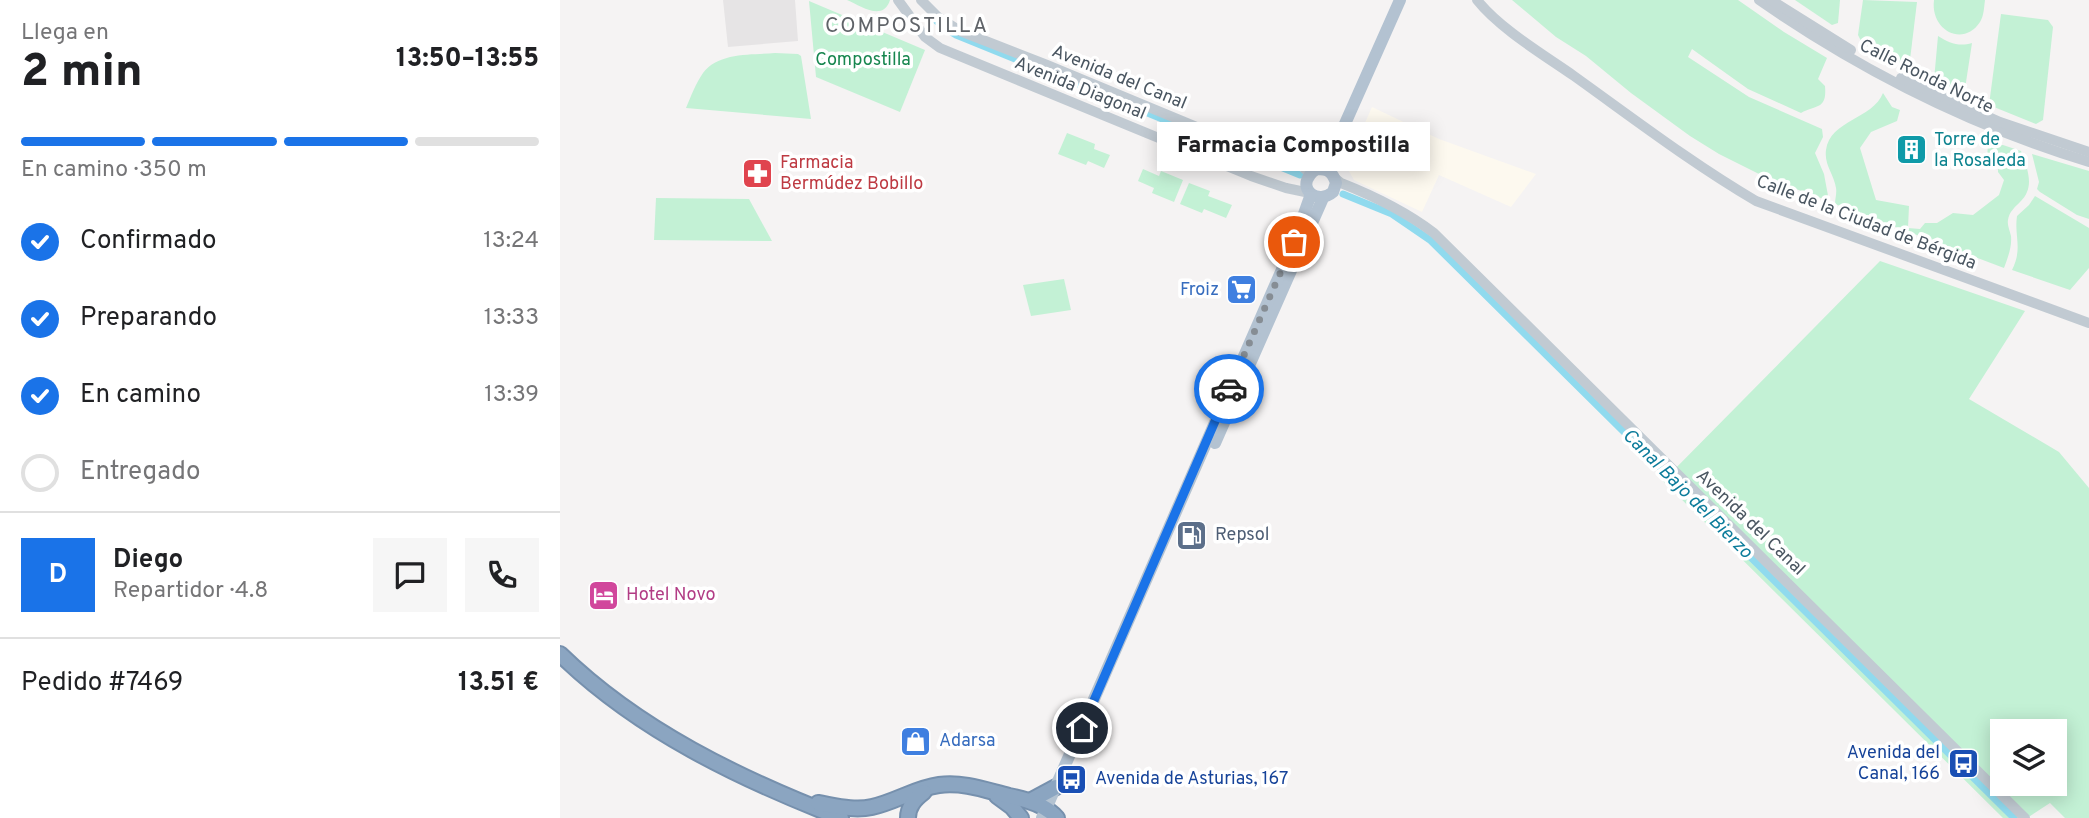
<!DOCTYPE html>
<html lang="es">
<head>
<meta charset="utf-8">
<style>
  body { margin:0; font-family:Overpass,sans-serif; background:#f6f6f6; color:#202124; height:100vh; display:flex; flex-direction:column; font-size:26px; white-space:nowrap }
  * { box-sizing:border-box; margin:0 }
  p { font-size:23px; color:#757577 }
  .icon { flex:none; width:38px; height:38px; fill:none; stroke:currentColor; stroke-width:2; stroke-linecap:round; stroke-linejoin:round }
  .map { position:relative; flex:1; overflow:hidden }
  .details { display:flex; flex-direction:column; background:#fff; width:560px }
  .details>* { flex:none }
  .fabs { position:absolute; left:1430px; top:719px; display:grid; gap:14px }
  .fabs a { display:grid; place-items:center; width:77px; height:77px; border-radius:0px; background:#fff; box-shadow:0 4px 18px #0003; font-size:35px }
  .pin { position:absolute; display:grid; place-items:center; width:60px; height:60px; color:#fff; margin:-30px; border:4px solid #fff; border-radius:50%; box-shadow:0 2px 7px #0007 }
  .courier { position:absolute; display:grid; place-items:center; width:70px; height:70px; margin:-35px; border:5px solid #1a73e8; border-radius:50%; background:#fff; color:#222; box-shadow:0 2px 9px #0007 }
  .bubble { position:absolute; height:49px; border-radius:0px; background:#fff; box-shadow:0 4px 18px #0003; font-size:23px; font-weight:800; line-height:49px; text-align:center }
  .headline em { font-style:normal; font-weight:800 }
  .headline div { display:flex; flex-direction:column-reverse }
  .headline { display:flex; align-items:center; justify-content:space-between; height:119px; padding:0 21px }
  h1 { font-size:46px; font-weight:800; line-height:52px }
  .bar { display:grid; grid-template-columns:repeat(4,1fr); gap:10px 7px; align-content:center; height:84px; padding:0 21px }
  .bar i { height:9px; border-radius:5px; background:#e0e0e0 }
  .bar .selected { background:#1a73e8 }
  .bar p { grid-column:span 4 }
  .line { display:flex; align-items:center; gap:18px; padding:0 21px; border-top:2px solid #e0e0e0 }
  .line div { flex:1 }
  .round { display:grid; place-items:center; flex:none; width:74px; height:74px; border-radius:0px; background:#f6f6f6 }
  ol { padding:0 21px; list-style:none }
  li { display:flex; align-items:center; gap:21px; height:77px }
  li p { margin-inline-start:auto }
  li .icon { padding:7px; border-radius:50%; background:#1a73e8; color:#fff; stroke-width:4 }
  li:last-child { color:#757577 }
  li i { width:38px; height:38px; border:4px solid #e0e0e0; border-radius:50% }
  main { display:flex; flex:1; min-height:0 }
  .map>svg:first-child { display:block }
  .commercial { fill:#fdf9ef }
  .education { fill:#e6e4e5 }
  .green { fill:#c3f1d5; fill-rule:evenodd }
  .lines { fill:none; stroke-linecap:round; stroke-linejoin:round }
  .canal { stroke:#90daee; stroke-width:7 }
  .highway-casing { stroke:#7690ad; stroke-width:18 }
  .minor { stroke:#c1cad2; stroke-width:10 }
  .major { stroke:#b3c2d1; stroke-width:12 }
  .highway { stroke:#8ba5c1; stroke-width:14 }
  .done { stroke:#868d94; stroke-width:7; stroke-dasharray:0 12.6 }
  .route { stroke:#1a73e8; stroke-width:9 }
  .labels { text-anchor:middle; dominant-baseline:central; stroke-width:7; stroke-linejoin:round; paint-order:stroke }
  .park-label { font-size:18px; fill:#17864f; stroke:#fff }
  .street-label { font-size:18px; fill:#4a5661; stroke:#fff }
  .culture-label { font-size:18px; fill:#0d838f; stroke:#fff; text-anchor:start }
  .health-label { font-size:18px; fill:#be3a42; stroke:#fff; text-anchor:start }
  .shop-label { font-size:18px; fill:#366cbe; stroke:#fff; text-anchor:end }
  .service-label { font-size:18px; fill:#4e5e75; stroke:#fff; text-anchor:start }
  .hotel-label { font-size:18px; fill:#b23c85; stroke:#fff; text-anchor:start }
  .transit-label { font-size:18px; fill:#164399; stroke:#fff; text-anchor:end }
  .water-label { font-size:19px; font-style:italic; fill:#0c7c9b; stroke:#fff }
  .quarter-label { font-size:21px; letter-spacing:2px; fill:#5f6368; stroke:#fff }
</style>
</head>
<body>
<main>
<section class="details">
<div class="headline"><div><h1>2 min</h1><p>Llega en</p></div><em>13:50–13:55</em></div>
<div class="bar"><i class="selected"></i><i class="selected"></i><i class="selected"></i><i></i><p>En camino · 350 m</p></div>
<ol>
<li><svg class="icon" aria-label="check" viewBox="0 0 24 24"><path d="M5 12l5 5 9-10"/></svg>Confirmado<p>13:24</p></li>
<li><svg class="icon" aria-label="check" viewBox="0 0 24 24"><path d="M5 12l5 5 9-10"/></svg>Preparando<p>13:33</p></li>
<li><svg class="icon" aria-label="check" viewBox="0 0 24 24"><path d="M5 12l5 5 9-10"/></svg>En camino<p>13:39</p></li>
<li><i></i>Entregado</li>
</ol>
<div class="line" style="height:126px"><b class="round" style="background:#1a73e8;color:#fff">D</b><div><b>Diego</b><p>Repartidor · 4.8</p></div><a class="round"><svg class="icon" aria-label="chat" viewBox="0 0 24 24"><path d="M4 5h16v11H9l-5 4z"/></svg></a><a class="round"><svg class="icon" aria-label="phone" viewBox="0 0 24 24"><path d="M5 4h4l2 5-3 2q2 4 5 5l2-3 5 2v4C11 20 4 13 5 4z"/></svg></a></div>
<div class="line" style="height:91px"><div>Pedido #7469</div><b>13.51 €</b></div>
</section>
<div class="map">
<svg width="1529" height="818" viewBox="0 0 1529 818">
  <rect width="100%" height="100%" fill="#f5f3f3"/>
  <polygon class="commercial" points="812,107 879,139 976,174 951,207 879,175 862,212 794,180 786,166"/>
  <polygon class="education" points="163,0 235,0 238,41 168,47"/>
  <g class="green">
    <path d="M287 0H330C323 22 301 6 287 0Z"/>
    <path d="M952 0H1178L1224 32 1267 58 1258 79 1265 86C1267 110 1257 104 1241 113L1188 89 1132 49 1128 57 1189 97 1262 129 1263 137 1255 153 1264 174 1269 201 1211 180 1159 154 1130 136 1071 93 1026 56 996 37Z"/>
    <polygon points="1235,0 1280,0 1278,23 1272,25"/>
    <polygon points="1303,0 1357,2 1349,68 1302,43 1298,35"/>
    <path d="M1374 0H1425C1424 7 1424 16 1420 22 1403 48 1370 30 1374 0Z"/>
    <polygon points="249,1 365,50 340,112 256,77"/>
    <polygon points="1441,14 1488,20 1493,27 1483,120 1476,124 1429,105"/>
    <path d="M1378 36C1389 43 1399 47 1412 43L1404 95 1374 80Z"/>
    <path d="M215 53 238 54 241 56 251 119 126 108C131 96 136 83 143 73 158 52 192 55 215 53Z"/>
    <path d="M1323 93 1332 107 1340 110 1337 121 1311 132 1300 148 1316 200 1349 206 1348 228 1360 229 1365 223H1377L1393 213 1413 215 1439 195 1444 180 1438 172V163L1427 159 1428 144 1443 145 1461 151C1467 168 1476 187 1460 202 1455 207 1449 212 1448 220 1447 225 1450 231 1451 236 1452 247 1448 257 1444 268L1275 204C1275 199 1277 193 1276 188 1274 174 1264 165 1266 150 1270 120 1313 119 1323 93Z"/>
    <polygon points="507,133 535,144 534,149 550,155 544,168 528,161 526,165 498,154"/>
    <polygon points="1472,154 1529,171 1529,219 1517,215 1480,192 1477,189 1479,182"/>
    <polygon points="583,169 599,176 601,171 623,180 614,202 592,193 594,188 578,181"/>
    <polygon points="629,183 650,191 648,196 672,205 666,218 644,209 642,213 620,204"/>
    <path d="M1475 196 1529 228V268L1510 290 1452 270C1463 248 1454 237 1457 216L1469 205Z"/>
    <polygon points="96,198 189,199 212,241 94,240"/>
    <path d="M1320 261 1465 311 1409 399 1499 452 1529 488V818H1505L1490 803 1467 818H1443L1103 481ZM1442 732H1494V784H1442Z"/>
    <polygon points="504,279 511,310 471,316 463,285"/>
  </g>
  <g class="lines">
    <g class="canal">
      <polyline points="372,17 383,27 396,35 740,175"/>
      <polyline points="783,194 832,214 870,240 1454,818"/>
    </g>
    <defs>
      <g id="highway">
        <path d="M0 654C78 730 180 779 281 818"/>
        <polyline points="437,796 452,807 461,818"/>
        <polyline points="470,801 496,787"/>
        <path d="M258 803C276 806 294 811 312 807 335 802 356 788 379 785 404 782 425 790 449 796 465 799 486 805 497 818"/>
        <path d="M348 818C348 806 355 799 364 792"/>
      </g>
    </defs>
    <use href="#highway" class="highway-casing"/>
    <g class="minor">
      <polyline points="338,0 365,37 380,48 691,176 726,188 750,193"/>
      <polyline points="361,0 378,17 400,31 487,65 649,132 735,163 743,167 750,174"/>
      <path d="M917 0C940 29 984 55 1014 76 1074 119 1133 164 1196 201L1529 323"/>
      <path d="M1199 0C1300 70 1411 126 1529 162"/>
      <polyline points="1211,0 1291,50"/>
      <polyline points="1341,78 1440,122 1529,152"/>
      <path d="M775 178 781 183C814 196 845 211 874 233L1465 818"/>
    </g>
    <g class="major">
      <path d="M758 169C769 169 773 173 776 183L773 192C758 205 738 190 750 175 754 169 763 166 768 162L840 0"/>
      <polyline points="655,443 763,198"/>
      <polyline points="482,818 734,242 751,194"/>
    </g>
    <use href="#highway" class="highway"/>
  </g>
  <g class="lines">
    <polyline class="done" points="669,389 734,242"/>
    <polyline class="route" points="522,728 669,389"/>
  </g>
  <defs>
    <symbol id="building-square" viewBox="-11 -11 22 22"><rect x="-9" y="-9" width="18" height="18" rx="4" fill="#0f9aa8" stroke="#fff"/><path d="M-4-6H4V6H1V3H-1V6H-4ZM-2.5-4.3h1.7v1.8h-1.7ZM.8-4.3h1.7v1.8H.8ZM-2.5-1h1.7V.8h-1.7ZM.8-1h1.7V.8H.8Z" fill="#fff"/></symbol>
    <symbol id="pharmacy-square" viewBox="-11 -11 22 22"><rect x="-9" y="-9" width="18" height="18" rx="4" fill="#e0444e" stroke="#fff"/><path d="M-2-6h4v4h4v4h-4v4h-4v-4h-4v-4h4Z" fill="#fff"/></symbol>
    <symbol id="supermarket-square" viewBox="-11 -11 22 22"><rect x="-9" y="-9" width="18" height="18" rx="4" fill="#3f7fe0" stroke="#fff"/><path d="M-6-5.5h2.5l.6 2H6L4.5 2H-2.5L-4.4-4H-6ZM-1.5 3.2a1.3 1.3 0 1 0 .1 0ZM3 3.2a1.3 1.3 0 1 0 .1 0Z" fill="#fff"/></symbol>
    <symbol id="fuel-square" viewBox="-11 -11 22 22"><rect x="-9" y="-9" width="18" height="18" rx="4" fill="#5c6f8a" stroke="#fff"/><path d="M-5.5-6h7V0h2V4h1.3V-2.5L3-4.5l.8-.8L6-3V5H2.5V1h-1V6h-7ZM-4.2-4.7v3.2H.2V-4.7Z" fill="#fff"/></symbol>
    <symbol id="hotel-square" viewBox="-11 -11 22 22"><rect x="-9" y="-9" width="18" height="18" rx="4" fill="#d1479c" stroke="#fff"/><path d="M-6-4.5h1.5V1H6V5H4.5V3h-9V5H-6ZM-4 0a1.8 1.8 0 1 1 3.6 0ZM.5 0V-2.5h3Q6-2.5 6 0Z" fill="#fff"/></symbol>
    <symbol id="shop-square" viewBox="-11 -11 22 22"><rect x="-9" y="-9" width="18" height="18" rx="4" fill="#3f7fe0" stroke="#fff"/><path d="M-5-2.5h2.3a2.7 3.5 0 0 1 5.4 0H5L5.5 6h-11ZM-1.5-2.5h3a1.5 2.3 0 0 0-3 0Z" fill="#fff"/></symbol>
    <symbol id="bus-square" viewBox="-11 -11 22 22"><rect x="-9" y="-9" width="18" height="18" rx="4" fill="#1a4fb4" stroke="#fff"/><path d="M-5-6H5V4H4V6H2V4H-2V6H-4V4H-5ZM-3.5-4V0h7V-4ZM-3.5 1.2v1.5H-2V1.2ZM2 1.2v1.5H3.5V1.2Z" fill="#fff"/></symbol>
  </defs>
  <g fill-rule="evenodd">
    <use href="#building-square" x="1334" y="132" width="35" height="35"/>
    <use href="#pharmacy-square" x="180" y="156" width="35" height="35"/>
    <use href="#supermarket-square" x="664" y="272" width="35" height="35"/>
    <use href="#fuel-square" x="614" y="518" width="35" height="35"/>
    <use href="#hotel-square" x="26" y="578" width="35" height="35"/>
    <use href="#shop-square" x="338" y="724" width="35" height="35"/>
    <use href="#bus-square" x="1386" y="746" width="35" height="35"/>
    <use href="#bus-square" x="494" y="762" width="35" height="35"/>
  </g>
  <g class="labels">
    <g class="park-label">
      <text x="303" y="60">Compostilla</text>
    </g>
    <g class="street-label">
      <text transform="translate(1366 77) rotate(26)">Calle Ronda Norte</text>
      <text transform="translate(559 78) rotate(22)">Avenida del Canal</text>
      <text transform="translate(520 89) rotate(22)">Avenida Diagonal</text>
      <text transform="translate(1306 223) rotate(21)">Calle de la Ciudad de Bérgida</text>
      <text transform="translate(1190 523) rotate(44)">Avenida del Canal</text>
    </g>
    <g class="culture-label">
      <text x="1374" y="140">Torre de<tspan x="1374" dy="21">la Rosaleda</tspan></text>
    </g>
    <g class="health-label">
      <text x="220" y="163">Farmacia<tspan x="220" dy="21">Bermúdez Bobillo</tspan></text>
    </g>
    <g class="shop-label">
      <text x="659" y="290">Froiz</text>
      <text x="379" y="741" text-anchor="start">Adarsa</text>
    </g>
    <g class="service-label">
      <text x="655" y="535">Repsol</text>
    </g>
    <g class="hotel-label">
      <text x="66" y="595">Hotel Novo</text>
    </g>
    <g class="transit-label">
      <text x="1380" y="753">Avenida del<tspan x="1380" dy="21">Canal, 166</tspan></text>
      <text x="535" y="779" text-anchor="start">Avenida de Asturias, 167</text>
    </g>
    <g class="water-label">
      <text transform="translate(1127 494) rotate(45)">Canal Bajo del Bierzo</text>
    </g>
    <g class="quarter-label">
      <text x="347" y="26">COMPOSTILLA</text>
    </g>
  </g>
</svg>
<div class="fabs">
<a><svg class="icon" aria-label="layers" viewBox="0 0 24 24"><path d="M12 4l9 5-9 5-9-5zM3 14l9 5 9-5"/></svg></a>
</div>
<div class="pin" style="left:734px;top:242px;background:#ea580c"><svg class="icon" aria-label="bag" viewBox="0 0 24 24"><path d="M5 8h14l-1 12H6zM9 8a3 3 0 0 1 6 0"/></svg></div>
<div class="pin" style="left:522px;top:728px;background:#1f2937"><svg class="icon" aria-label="home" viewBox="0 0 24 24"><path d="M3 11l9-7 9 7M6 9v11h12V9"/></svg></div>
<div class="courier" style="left:669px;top:389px"><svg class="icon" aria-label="car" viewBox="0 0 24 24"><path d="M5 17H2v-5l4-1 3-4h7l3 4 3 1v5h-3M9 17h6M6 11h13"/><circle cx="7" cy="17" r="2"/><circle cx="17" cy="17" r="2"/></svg></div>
<div class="bubble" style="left:597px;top:122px;width:273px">Farmacia Compostilla</div>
</div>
</main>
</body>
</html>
